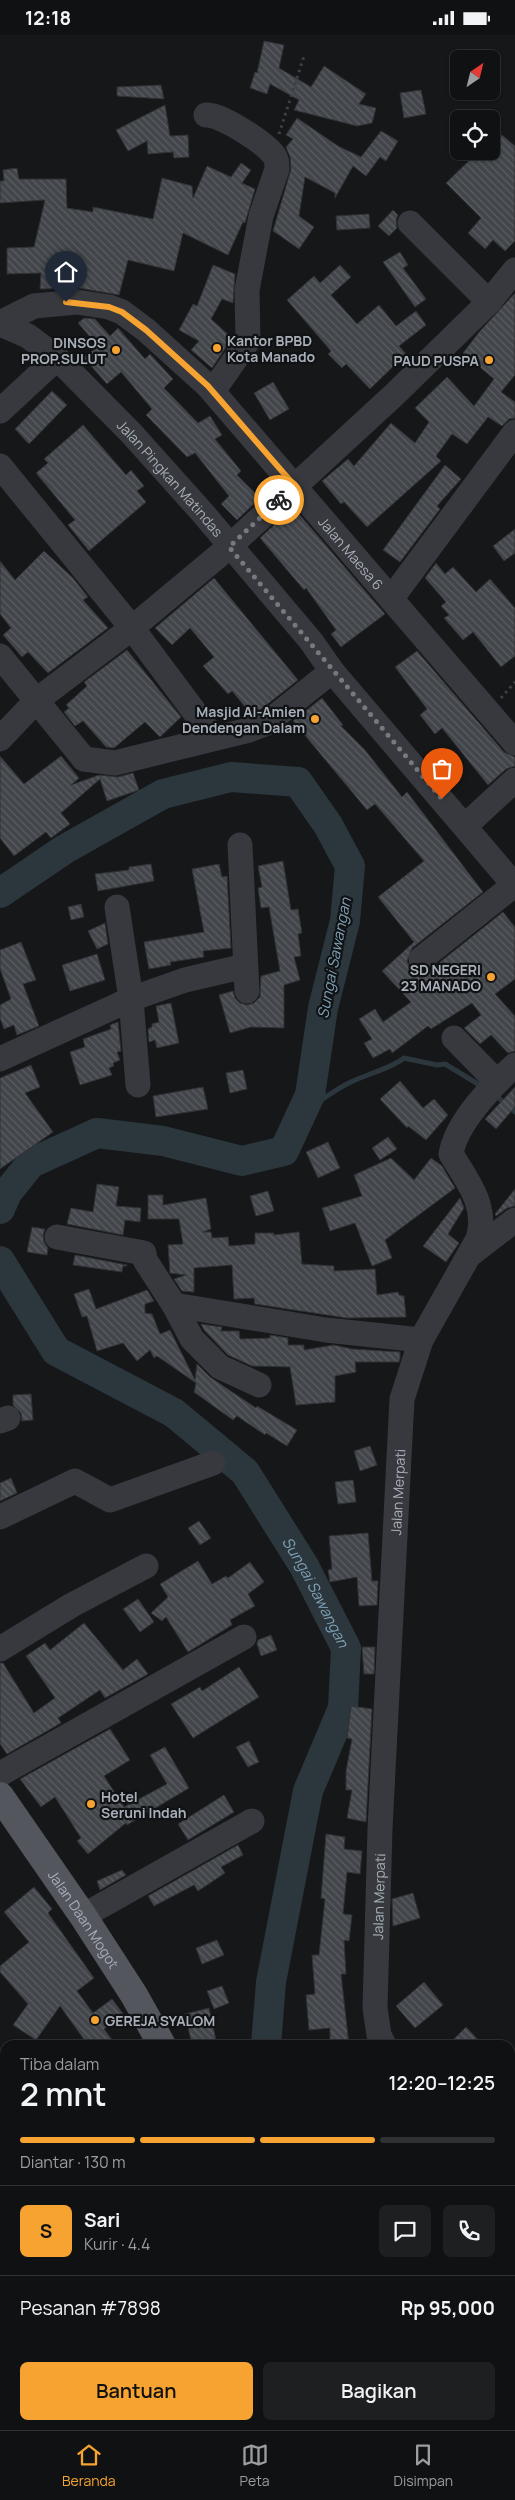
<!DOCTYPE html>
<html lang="id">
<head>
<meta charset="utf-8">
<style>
  body { margin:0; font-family:Manrope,sans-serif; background:#1e1f21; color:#f1f3f6; height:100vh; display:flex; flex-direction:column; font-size:19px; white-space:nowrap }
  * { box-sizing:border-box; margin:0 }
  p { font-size:16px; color:#9c9da0 }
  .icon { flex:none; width:28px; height:28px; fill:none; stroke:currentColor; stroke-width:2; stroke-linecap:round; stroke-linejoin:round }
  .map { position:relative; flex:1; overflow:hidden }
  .panel { position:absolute; left:0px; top:2005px; width:515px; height:390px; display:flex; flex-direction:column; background:#101113; border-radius:15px 15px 0 0; box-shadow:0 1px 4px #0004,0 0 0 1px #303133 }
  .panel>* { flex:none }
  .needle { width:32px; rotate:35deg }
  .controls { position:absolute; left:450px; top:15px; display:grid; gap:10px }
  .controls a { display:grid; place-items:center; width:50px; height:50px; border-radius:8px; background:#101113; box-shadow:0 1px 4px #0004,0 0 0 1px #303133; font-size:25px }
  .pin { position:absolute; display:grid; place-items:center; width:42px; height:42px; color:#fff; margin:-51px -21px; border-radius:50% 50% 50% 0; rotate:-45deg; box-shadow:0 0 5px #0007 }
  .pin .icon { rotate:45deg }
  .courier { position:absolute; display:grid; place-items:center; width:50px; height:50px; margin:-25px; border:4px solid #f6a331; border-radius:50%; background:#fff; color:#222; box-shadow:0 1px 6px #0007 }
  .headline em { font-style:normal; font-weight:600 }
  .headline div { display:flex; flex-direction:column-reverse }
  .headline { display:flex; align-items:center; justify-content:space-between; height:85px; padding:0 20px }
  h1 { font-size:32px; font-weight:600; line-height:38px }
  .bar { display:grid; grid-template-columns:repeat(4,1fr); gap:8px 5px; align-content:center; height:60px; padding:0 20px }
  .bar i { height:6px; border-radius:4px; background:#303133 }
  .bar .active { background:#f6a331 }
  .bar p { grid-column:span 4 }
  .line { display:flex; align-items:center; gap:12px; padding:0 20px; border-top:1px solid #303133 }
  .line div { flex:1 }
  .round { display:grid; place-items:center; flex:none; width:52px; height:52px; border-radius:8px; background:#1e1f21 }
  .primary-button { display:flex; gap:10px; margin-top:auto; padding:10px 20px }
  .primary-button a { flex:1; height:58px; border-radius:8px; background:#f6a331; color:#111; font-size:20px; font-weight:600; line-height:58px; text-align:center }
  .primary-button a+a { background:#1e1f21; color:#f1f3f6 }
  .status { display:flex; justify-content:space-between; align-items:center; height:35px; padding:0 25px; background:#101113; direction:ltr }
  .status svg { height:14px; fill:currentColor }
  .dock { display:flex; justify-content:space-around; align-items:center; height:70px; border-top:1px solid #303133; background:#101113; font-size:14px; color:#9c9da0 }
  .dock a { display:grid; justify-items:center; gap:2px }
  .dock .active { color:#f6a331 }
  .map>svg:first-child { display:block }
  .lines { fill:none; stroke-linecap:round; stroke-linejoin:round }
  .stream { stroke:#2c373d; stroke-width:5 }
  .river { stroke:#2c373d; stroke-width:30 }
  .building { fill:url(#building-back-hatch); stroke:#303135 }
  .path { stroke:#3d4045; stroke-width:3; stroke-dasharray:2.5 4; stroke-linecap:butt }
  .minor { stroke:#37393e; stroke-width:25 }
  .major { stroke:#53565d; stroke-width:28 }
  .done { stroke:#757a81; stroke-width:5; stroke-dasharray:0 9 }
  .route { stroke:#f6a331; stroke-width:6 }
  .poi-dot { fill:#f6a331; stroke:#111214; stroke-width:2 }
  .labels { text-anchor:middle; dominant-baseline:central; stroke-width:4.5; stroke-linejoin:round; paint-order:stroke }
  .poi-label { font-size:14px; font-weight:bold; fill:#a8afb9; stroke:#111214; text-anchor:end }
  .street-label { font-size:14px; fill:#a8afb9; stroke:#111214 }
  .water-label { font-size:15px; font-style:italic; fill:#7ea0b5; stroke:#111214 }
</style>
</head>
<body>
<div class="status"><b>12:18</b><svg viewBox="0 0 49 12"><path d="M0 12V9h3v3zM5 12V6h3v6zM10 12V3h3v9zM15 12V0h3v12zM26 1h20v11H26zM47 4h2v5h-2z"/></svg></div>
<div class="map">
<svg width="515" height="2395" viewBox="0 0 515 2395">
  <defs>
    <pattern id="building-back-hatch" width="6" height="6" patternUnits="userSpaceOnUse" patternTransform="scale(1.25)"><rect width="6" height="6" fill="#424549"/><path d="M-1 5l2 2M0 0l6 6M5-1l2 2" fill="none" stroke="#5a5d61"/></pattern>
  </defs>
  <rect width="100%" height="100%" fill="#161719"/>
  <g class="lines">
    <g class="stream">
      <polyline points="494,1059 515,1077"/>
      <path d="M301 1079C317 1068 334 1055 351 1047 367 1039 392 1033 404 1023L437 1030 445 1029 483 1052"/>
    </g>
    <g class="river">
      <polyline points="0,858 65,814 163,759 231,742 298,747 328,790 350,831 345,886 323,973 310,1060 284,1116 242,1126 163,1106 97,1098 31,1128 7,1158 0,1174"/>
      <path id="s1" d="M0 1226 56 1316 174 1378 245 1437 304 1531 346 1613 343 1673 308 1756 271 1947 266 2010"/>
      <polyline points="510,2253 515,2257"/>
    </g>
  </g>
  <g class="building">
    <polygon points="264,6 284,10 279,33 311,52 324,31 366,59 359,69 376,73 372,88 357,91 294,75 299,65 270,49 267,59 250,53 255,37 257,38"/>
    <polygon points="161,50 164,64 117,61 117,52"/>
    <polygon points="421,55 426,79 404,83 400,58"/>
    <polygon points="165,70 170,101 188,100 189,122 174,123 173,117 148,119 147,106 128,116 116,95"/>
    <polygon points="297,83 338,111 361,122 381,96 398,106 386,126 380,122 366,141 353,131 335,163 335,158 305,142 299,181 314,192 299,214 273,196 291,134 290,122 286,112 293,104 286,100"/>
    <polygon points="502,100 515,111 515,206 505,216 493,205 485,214 468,198 481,183 446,148 479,116 491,116 491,112"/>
    <polygon points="241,128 251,135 242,148 255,154 245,188 243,187 228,220 183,198 174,236 128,225 119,260 79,253 40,254 41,238 7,239 7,213 34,212 45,165 0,168 0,146 4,146 3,135 17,133 19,144 66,144 67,173 93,177 93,172 153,184 162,143 192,151 193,163 207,131 231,142"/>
    <polygon points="393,175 398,180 396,185 397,193 389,201 378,191"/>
    <polygon points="369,179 370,193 337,195 336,181"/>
    <polygon points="400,217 408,230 403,233 426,264 415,272 383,227"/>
    <polygon points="213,230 235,239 233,268 222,264 211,284 232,303 212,333 191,315 199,306 179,295 193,269 197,271"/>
    <polygon points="340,230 351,242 331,260 357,289 379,270 396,291 416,276 426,290 399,311 406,319 370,354 346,329 342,333 328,319 331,316 287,265 314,241 320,248"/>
    <polygon points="515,258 515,340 501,357 515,367 515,383 509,384 502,391 488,382 467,409 452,399 436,421 441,426 367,492 344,467 341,469 322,446 348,424 354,431 391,388 415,408 429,387 415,373 447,342 474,371 494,344 463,318 480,296"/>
    <polygon points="84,283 95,284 110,301 118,293 145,324 150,319 173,344 164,353 198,388 210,381 222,400 215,404 241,436 237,440 260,463 237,485 221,469 229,461 195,418 187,422 146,380 152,374 121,337 107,349 84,323 98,311 78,288"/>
    <polygon points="273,347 289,374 270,385 254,358"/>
    <polygon points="52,356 67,370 29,409 15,394"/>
    <polygon points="83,390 126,440 131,435 144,451 137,456 146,467 89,516 68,490 75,485 36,438 48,428 44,424"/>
    <polygon points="445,430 461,444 437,471 440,474 400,527 383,515"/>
    <polygon points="293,472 385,579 341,612 331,599 336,595 306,553 304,555 260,503"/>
    <polygon points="515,494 515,518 504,526 493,511"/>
    <polygon points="44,516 73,543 88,562 83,565 108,593 48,638 28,617 22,622 3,600 11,593 0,579 0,526 15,545"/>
    <polygon points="436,528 445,539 453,532 476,557 490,544 515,573 515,621 501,632 473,597 463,605 444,583 449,580 441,571 446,567 425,543"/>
    <polygon points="214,543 298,645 260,675 251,679 232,656 228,659 203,631 214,622 190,593 172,610 155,593"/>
    <polygon points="127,615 181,682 160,702 145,687 114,713 106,712 83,686 75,691 64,677 69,673 66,670 87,651 84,647"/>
    <polygon points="417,616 504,717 515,722 515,731 506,734 488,750 442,693 435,699 420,680 427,674 395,632"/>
    <polygon points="322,663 343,690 341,691 365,715 402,762 407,757 483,857 412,913 407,926 410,933 423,938 430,935 503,877 515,892 515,944 495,959 515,981 515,1016 508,1018 491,1000 480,1009 464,993 481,980 472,968 431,994 428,991 392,1018 390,1014 373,1023 364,1008 372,1004 359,984 375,974 383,987 411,967 382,936 414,907 378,862 424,826 375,769 367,775 293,686"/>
    <polygon points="0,721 24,749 61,721 79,743 71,750 99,740 118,742 133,738 139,755 107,766 100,744 61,778 70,789 51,803 46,797 14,821 0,803"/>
    <polygon points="283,826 291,875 298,874 302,898 298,899 301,921 294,922 300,945 284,950 284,993 251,992 230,998 219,960 233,956 235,963 240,968 247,970 254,968 260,962 261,941 280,936 269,872 261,873 258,853 262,852 258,831"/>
    <polygon points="151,829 154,846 98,856 95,839 129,835 129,832"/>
    <polygon points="219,829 222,842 227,841 231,913 203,916 204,922 170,927 171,930 149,934 144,907 204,897 192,834"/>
    <polygon points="81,869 84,882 71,885 68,872"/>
    <polygon points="105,888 108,909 97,914 88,896"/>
    <polygon points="21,907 36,945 23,949 39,991 17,1000 14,990 4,994 0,983 0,970 11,964 0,934 0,915"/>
    <polygon points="97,919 105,945 70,956 62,930"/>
    <polygon points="171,968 179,1008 157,1013 155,1005 149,1007 148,994 152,992 152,989 159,987 156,971"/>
    <polygon points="118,987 121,1016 117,1017 120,1025 113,1028 114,1031 109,1033 112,1040 80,1050 70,1017 85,1012 83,1004 111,994 110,990"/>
    <polygon points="31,1030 40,1052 25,1058 53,1097 0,1134 0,1043"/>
    <polygon points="243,1035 247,1054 230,1058 226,1038"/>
    <polygon points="400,1046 423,1073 434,1064 448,1080 426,1105 408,1091 407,1093 380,1064"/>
    <polygon points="203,1052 208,1074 156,1082 153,1061"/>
    <polygon points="515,1052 515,1072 496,1094 485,1084"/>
    <polygon points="388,1102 397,1114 380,1125 372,1113"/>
    <polygon points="328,1107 340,1133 318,1143 306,1117"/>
    <polygon points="391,1123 414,1145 431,1123 442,1131 455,1153 385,1205 392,1223 372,1231 355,1188 330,1196 322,1173 362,1161 354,1140"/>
    <polygon points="97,1149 119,1152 116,1171 141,1173 140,1187 125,1185 123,1200 67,1189 71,1173 93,1177"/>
    <polygon points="515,1154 515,1171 507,1173 496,1181 495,1179"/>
    <polygon points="268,1156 274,1176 256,1181 250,1161"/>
    <polygon points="148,1160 163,1160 163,1170 206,1163 211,1194 203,1197 211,1197 212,1203 228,1202 229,1211 255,1209 255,1198 274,1198 274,1200 299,1197 302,1229 334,1231 334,1236 375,1234 377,1260 398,1257 399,1260 404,1261 406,1282 347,1283 255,1269 254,1263 234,1264 232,1230 194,1233 194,1257 182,1256 174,1244 186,1240 170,1238 168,1210 183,1209 179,1184 148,1184"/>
    <polygon points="460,1163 464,1173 448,1199 459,1208 446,1227 423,1211"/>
    <polygon points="32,1192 45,1194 43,1200 44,1207 48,1213 47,1220 27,1217"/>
    <polygon points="75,1220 127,1230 127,1231 123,1231 122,1237 73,1230"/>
    <polygon points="89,1254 96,1274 147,1255 154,1266 145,1269 145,1278 152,1279 160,1299 170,1295 195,1345 197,1329 210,1342 256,1373 257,1371 297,1395 287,1411 266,1398 265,1400 237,1381 233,1385 212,1370 194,1357 196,1348 157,1321 154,1323 150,1315 137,1326 123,1308 97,1316 87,1281 82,1282 74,1259"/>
    <polygon points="201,1289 222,1292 221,1296 239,1296 240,1304 270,1303 270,1300 288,1303 288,1310 304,1310 304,1315 334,1310 352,1314 400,1317 400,1324 399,1327 355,1327 356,1337 335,1341 335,1367 296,1370 290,1332 252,1331 228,1320 204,1295"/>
    <polygon points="31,1359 33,1385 22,1386 21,1378 13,1370 13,1360"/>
    <polygon points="370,1411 377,1430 360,1436 354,1416"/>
    <polygon points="11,1443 17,1458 0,1466 0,1448"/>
    <polygon points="353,1445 356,1467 338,1469 335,1447"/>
    <polygon points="199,1486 211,1503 200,1510 188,1493"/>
    <polygon points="368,1498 372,1546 378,1546 377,1570 359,1571 357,1542 330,1547 328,1535 332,1534 329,1501"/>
    <polygon points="198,1526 212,1549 226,1541 228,1543 250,1527 264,1547 248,1559 255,1571 230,1585 232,1590 188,1617 166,1582 162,1586 151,1578 168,1562 160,1549"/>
    <polygon points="138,1564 154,1587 140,1597 123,1574"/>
    <polygon points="84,1588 123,1635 137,1624 148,1639 105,1663 100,1655 58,1683 61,1688 7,1719 0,1709 0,1628 3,1628 34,1678 55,1663 26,1621 45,1608 50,1615"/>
    <polygon points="271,1600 277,1615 261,1621 257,1609 258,1605"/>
    <polygon points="362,1612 375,1612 374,1639 364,1639"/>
    <polygon points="239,1632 259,1662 193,1703 171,1669 200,1652 202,1656"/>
    <polygon points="351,1671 372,1674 366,1787 347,1783 352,1755 346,1755 346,1736 352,1704 347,1703"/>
    <polygon points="110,1694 130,1725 104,1741 124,1772 167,1749 150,1720 165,1712 189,1753 127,1790 126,1788 88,1819 77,1806 81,1803 55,1762 41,1772 20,1744"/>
    <polygon points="249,1706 259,1727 248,1732 236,1712"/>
    <polygon points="224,1760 234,1777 188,1805 178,1789"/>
    <polygon points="326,1799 345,1802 344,1814 362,1816 360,1839 347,1837 343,1879 352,1880 349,1906 344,1905 346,1939 341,1939 349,2010 330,2010 330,1993 309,1995 306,1960 315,1959 312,1920 319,1920 325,1864 321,1863"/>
    <polygon points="238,1810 243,1820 221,1832 225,1838 198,1856 194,1850 154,1871 148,1861"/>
    <polygon points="122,1835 126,1840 100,1855 97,1846"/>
    <polygon points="34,1852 52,1874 48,1878 94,1943 77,1956 93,1978 112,1964 124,1980 104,1994 116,2010 88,2010 60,1971 36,2005 13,1990 28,1969 0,1937 0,1931 29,1907 4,1877"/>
    <polygon points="413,1858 420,1883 393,1891 392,1864"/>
    <polygon points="217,1905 224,1920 202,1929 196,1913"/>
    <polygon points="424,1947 443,1970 415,1993 396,1971"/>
    <polygon points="222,1951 229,1968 214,1974 207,1956"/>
    <polygon points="209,1973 217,2010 192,2010 185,1979"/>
    <polygon points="466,1992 483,2010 448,2010"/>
  </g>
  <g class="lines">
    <g class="path">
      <polyline points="279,99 304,21"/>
      <polyline points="501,663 515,647"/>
    </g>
    <g class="minor">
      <path d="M206 80C221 79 263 107 273 119 277 124 277 128 277 134L261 181 247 255 248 306 213 356"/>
      <polyline points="410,188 489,267"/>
      <path id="s2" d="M0 288 34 271 77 267 109 272 122 277 146 295 208 351 515 708"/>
      <path id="s3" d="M0 289 28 301 57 323 132 399 201 476 311 606 332 636 515 851"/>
      <polyline points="0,376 57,323"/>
      <polyline points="0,431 132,593 214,703"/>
      <polyline points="391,564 515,397"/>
      <polyline points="0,621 84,724 115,728 249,695 267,688 332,636"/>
      <polyline points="0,704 37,665 132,593 229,512 395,359 489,267 515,235"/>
      <polyline points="465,791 515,745"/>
      <polyline points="240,810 247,956"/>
      <polyline points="117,872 131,964 185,945 245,931"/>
      <polyline points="421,924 514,850"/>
      <polyline points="454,1003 497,1047"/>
      <polyline points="0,1024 131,964 138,1050"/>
      <polyline points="57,1202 144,1218 145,1225 174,1270 326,1295 421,1305"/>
      <polyline points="472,1218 515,1185"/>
      <polyline points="174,1270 192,1304 220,1332 259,1350"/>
      <polyline points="0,1386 8,1383"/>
      <polyline points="0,1482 75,1446 110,1465 213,1428"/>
      <polyline points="0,1614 72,1570 146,1531"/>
      <polyline points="0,1739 244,1602"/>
      <polyline points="83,1881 252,1786"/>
      <path id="s4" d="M384 2010 379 2000 375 1973 380 1794 402 1364 421 1305 478 1204C488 1171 468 1147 451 1119 456 1088 492 1051 515 1030"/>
      <polyline points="0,2110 5,2115"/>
      <polyline points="510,2156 515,2162"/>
      <polyline points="0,2202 5,2199"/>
      <polyline points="510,2348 515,2345"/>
      <polyline points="186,2390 193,2395"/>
      <polyline points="435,2395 445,2390"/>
    </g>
    <g class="major">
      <path id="s5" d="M0 1761 83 1881 134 1960 162 2010"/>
      <polyline points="264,2390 266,2395"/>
    </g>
  </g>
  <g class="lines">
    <polyline class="done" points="279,465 229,512 442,764"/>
    <polyline class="route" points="66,267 109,272 122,277 146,295 208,351 294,450 279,465"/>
  </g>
  <g class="poi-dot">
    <circle cx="217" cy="313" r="5"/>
    <circle cx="116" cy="315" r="5"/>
    <circle cx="489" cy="325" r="5"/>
    <circle cx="315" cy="684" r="5"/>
    <circle cx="491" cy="942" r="5"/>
    <circle cx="91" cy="1769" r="5"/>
    <circle cx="95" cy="1985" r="5"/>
  </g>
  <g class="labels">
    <g class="poi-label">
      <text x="227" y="305" text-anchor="start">Kantor BPBD<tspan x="227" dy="16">Kota Manado</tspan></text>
      <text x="106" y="307">DINSOS<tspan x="106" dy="16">PROP.SULUT</tspan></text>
      <text x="479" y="325">PAUD PUSPA</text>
      <text x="305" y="676">Masjid Al-Amien<tspan x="305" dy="16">Dendengan Dalam</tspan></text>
      <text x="481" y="934">SD NEGERI<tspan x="481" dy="16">23 MANADO</tspan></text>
      <text x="101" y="1761" text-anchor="start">Hotel<tspan x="101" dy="16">Seruni Indah</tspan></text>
      <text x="105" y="1985" text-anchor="start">GEREJA SYALOM</text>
    </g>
    <g class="street-label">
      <text stroke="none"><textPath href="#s3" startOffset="232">Jalan Pingkan Matindas</textPath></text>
      <text stroke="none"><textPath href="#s2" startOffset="461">Jalan Maesa 6</textPath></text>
      <text stroke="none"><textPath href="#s4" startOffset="555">Jalan Merpati</textPath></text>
      <text stroke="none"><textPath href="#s4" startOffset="150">Jalan Merpati</textPath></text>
      <text stroke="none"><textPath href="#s5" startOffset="149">Jalan Daan Mogot</textPath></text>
    </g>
    <g class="water-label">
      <text transform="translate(334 923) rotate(-79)">Sungai Sawangan</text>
      <text stroke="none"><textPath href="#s1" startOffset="471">Sungai Sawangan</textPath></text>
    </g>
  </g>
</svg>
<div class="controls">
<a><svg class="needle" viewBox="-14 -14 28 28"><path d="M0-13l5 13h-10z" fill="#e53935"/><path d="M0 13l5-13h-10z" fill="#9c9da0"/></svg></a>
<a><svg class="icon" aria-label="locate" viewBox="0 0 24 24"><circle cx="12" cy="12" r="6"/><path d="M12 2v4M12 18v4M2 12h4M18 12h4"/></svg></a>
</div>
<div class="pin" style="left:442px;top:764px;background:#ea580c"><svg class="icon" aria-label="bag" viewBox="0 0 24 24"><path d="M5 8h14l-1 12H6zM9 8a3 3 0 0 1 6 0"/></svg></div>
<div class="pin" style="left:66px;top:267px;background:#1f2937"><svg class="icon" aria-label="home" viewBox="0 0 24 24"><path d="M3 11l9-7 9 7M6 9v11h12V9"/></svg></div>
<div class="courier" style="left:279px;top:465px"><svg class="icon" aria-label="bike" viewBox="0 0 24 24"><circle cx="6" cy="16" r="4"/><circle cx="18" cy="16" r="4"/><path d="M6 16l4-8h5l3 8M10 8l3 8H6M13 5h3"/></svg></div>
<section class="panel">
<div class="headline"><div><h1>2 mnt</h1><p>Tiba dalam</p></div><em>12:20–12:25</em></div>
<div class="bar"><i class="active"></i><i class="active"></i><i class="active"></i><i></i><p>Diantar · 130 m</p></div>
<div class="line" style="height:90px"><b class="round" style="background:#f6a331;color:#111">S</b><div><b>Sari</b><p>Kurir · 4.4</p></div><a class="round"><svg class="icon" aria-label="chat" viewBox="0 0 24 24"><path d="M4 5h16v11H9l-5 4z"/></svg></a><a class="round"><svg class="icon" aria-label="phone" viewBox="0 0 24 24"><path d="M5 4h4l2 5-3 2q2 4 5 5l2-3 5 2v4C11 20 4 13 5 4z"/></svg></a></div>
<div class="line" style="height:65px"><div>Pesanan #7898</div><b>Rp 95,000</b></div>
<div class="primary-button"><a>Bantuan</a><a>Bagikan</a></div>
</section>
</div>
<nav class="dock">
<a class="active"><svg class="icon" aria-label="home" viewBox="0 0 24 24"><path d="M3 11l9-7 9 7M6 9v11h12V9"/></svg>Beranda</a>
<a><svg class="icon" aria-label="map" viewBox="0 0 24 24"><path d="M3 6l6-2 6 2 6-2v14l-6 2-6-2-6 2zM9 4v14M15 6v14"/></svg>Peta</a>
<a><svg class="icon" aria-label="saved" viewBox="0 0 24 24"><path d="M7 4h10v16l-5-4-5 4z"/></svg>Disimpan</a>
</nav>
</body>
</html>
